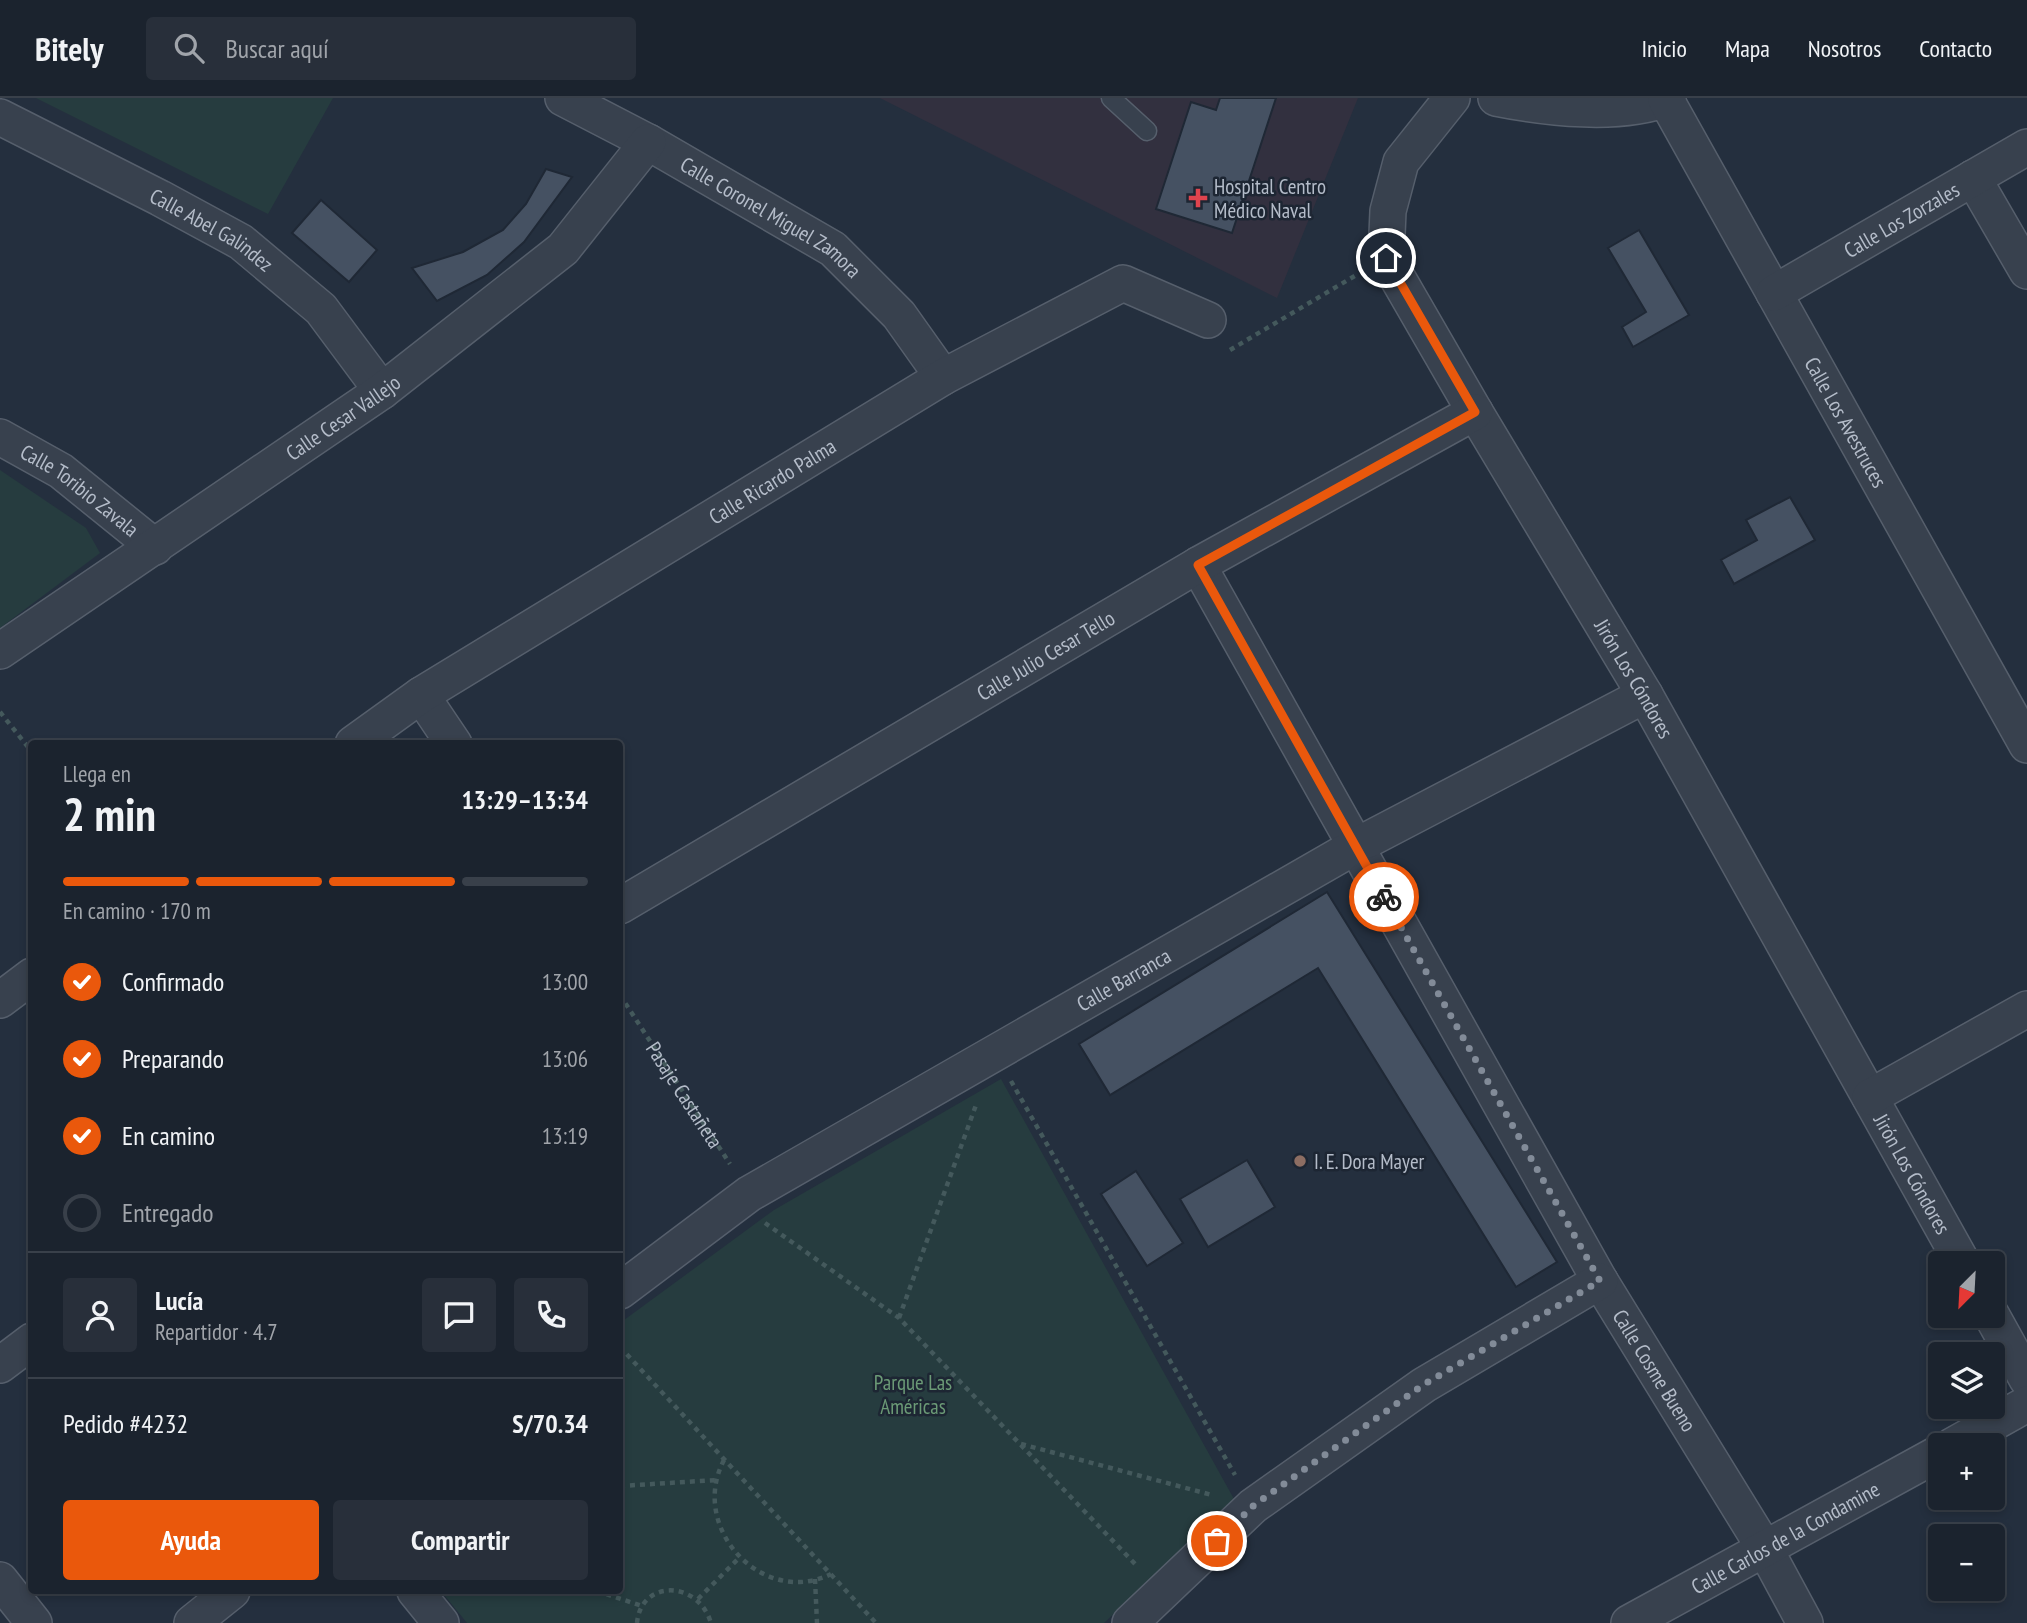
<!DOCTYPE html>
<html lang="es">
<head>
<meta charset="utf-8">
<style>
  body { margin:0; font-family:"PT Sans Narrow",sans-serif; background:#282f3a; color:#f1f3f6; height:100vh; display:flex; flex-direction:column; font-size:26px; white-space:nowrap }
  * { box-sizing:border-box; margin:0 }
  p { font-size:23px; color:#a0a4aa }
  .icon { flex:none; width:38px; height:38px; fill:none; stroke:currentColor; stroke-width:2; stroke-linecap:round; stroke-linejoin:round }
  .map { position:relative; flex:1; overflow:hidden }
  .panel { position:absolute; left:28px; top:642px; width:595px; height:854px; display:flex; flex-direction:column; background:#1b232e; border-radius:7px; box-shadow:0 4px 10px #0003,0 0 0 2px #39404a }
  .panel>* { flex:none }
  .needle { width:46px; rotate:204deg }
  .controls { position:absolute; left:1928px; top:1153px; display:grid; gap:14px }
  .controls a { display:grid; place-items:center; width:77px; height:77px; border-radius:7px; background:#1b232e; box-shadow:0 4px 10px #0003,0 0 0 2px #39404a; font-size:35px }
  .pin { position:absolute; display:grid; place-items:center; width:60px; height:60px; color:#fff; margin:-30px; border:4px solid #fff; border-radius:50%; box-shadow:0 2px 7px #0007 }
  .courier { position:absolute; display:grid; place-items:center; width:70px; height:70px; margin:-35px; border:5px solid #ea580c; border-radius:50%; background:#fff; color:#222; box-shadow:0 2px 9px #0007 }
  .summary em { font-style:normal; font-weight:600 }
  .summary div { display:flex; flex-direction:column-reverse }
  .summary { display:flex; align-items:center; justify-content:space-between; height:119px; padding:0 35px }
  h1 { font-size:46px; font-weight:600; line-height:52px }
  .bar { display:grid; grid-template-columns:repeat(4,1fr); gap:10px 7px; align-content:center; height:84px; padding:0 35px }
  .bar i { height:9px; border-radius:5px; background:#39404a }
  .bar .current { background:#ea580c }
  .bar p { grid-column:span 4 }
  .line { display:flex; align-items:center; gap:18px; padding:0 35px; border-top:2px solid #39404a }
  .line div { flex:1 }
  .round { display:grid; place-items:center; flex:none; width:74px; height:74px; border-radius:7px; background:#282f3a }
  ol { padding:0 35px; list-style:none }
  li { display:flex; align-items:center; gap:21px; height:77px }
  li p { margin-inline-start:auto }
  li .icon { padding:7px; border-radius:50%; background:#ea580c; color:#fff; stroke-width:4 }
  li:last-child { color:#a0a4aa }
  li i { width:38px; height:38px; border:4px solid #39404a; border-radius:50% }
  .cta { display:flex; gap:14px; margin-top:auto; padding:14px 35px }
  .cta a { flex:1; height:80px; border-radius:7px; background:#ea580c; color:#fff; font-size:28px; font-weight:600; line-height:80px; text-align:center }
  .cta a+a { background:#282f3a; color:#f1f3f6 }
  header { display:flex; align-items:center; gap:42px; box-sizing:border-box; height:98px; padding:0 35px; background:#1b232e; border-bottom:2px solid #39404a }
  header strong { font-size:33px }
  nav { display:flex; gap:38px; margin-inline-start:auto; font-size:24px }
  .search { width:490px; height:63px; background:#282f3a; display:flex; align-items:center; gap:18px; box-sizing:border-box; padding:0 24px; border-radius:7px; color:#a0a4aa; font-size:26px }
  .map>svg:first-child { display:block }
  .medical { fill:#32303f }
  .green { fill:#263c3f }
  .building { fill:#455162; stroke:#1f2835; stroke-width:2 }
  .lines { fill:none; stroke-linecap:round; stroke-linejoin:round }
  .service-casing { stroke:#565f6c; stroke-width:21 }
  .minor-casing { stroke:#565f6c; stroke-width:38 }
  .path { stroke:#44595c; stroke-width:4.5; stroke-dasharray:5 5; stroke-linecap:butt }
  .service { stroke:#38414e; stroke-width:18 }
  .minor { stroke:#38414e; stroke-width:35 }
  .done { stroke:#828b98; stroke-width:7; stroke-dasharray:0 12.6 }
  .route { stroke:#ea580c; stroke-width:9 }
  .health-dot { fill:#e0444e; stroke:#1d2633; stroke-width:2.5 }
  .education-dot { fill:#8d6e63; stroke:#1d2633; stroke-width:2.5 }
  .labels { text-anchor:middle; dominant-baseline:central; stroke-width:5; stroke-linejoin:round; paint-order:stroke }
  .poi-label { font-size:21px; fill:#b4bcc9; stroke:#1d2633; text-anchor:start }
  .street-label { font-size:21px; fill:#b4bcc9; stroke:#1d2633 }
  .park-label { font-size:21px; fill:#6b9a76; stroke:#1d2633 }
</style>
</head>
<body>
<header>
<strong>Bitely</strong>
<div class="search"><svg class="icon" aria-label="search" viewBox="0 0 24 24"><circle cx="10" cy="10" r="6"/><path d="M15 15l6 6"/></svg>Buscar aquí</div>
<nav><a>Inicio</a><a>Mapa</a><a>Nosotros</a><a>Contacto</a></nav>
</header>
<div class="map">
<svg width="2027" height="1525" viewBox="0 0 2027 1525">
  <rect width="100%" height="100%" fill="#242f3e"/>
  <polygon class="medical" points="880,0 1358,0 1277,200"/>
  <g class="green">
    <polygon points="36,0 333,0 268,116"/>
    <polygon points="0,372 86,430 100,455 0,530"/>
    <polygon points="1001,981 1234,1401 1104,1525 467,1525 441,1493 620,1493 620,1225 774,1112"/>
  </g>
  <g class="building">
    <polygon points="1220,0 1276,0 1232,135 1156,111 1191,4 1216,12"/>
    <polygon points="546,71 572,79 524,144 487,177 437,203 412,170 463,154 503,132 526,106"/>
    <polygon points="321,102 377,152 349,184 292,135"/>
    <polygon points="1639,132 1689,217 1633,249 1622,229 1646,214 1608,150"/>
    <polygon points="1790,399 1815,442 1734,486 1721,462 1757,442 1746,422"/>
    <polygon points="1327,794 1557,1164 1516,1189 1318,870 1110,997 1079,946"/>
    <polygon points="1247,1062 1275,1109 1208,1149 1180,1101"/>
    <polygon points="1136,1073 1183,1145 1147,1168 1101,1096"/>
  </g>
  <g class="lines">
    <defs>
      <polyline id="service" points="1111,0 1147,33"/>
      <g id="minor">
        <path id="s2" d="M563 0 648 44 833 151 899 217 943 279"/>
        <path id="s3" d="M1452 0 1401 64 1388 113 1386 160 1475 314 1645 597 1963 1166"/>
        <path d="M1496 0C1546 10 1620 19 1668 0"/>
        <path id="s4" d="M1666 2 2027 647"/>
        <path id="s5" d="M0 19 160 100 241 144 321 211 382 293"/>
        <polyline points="1973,80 2027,173"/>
        <path id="s6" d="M1774 195 2027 49"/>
        <path id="s7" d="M0 339 61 373 155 449"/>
        <path id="s8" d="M1198 467 1600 1183 1765 1451 1805 1525"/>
        <path id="s9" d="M0 553 382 293 563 151 648 44"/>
        <polyline points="421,597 454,646"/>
        <path id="s10" d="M353 646 421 597 943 279 1123 185 1208 222"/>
        <path id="s11" d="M620 808 1198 467 1475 314"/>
        <polyline points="0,902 32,878"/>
        <polyline points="1870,999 2027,911"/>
        <path id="s12" d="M620 1193 749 1096 1356 748 1645 597"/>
        <polyline points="1992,1218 2027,1281"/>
        <polyline points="0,1267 32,1243"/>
        <polyline points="1952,1348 2027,1306"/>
        <polyline points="0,1482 34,1525"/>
        <polyline points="415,1493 441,1525"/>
        <polyline points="192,1525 232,1493"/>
        <polyline points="1130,1525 1253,1408 1424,1287 1600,1183"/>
        <path id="s13" d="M1629 1525 1941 1354"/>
      </g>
    </defs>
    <use href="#service" class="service-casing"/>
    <use href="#minor" class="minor-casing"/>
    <g class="path">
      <polyline points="1230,252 1358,176"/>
      <polyline points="0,614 32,654"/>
      <path id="s1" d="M620 897 730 1066"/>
      <polyline points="1011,983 1235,1377"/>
      <polyline points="765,1125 899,1220 1138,1469"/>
      <polyline points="899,1220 976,1007"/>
      <polyline points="620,1249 876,1525"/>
      <polyline points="1021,1346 1212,1397"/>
      <path d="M724 1362C688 1430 763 1510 831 1476"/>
      <polyline points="620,1388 717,1382"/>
      <polyline points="815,1481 817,1525"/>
      <polyline points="597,1493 642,1508"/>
      <polyline points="698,1501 740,1459"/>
      <path d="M637 1525C641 1481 698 1482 711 1525"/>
    </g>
    <use href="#service" class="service"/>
    <use href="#minor" class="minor"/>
  </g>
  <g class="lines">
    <polyline class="done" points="1217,1443 1253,1408 1423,1287 1600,1183 1384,799"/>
    <polyline class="route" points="1384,799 1198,467 1475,314 1386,160"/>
  </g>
  <path class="health-dot" d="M1194.5 89.5h7v7h7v7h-7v7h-7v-7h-7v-7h7z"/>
  <circle class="education-dot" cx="1300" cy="1063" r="7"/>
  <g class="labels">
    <g class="poi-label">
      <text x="1214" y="88">Hospital Centro<tspan x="1214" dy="24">Médico Naval</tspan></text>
      <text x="1314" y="1063">I. E. Dora Mayer</text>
    </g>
    <g class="street-label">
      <text stroke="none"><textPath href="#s2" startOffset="240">Calle Coronel Miguel Zamora</textPath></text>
      <text stroke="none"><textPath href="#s6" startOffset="147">Calle Los Zorzales</textPath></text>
      <text stroke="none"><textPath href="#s5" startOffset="240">Calle Abel Galindez</textPath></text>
      <text stroke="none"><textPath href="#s9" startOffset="415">Calle Cesar Vallejo</textPath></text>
      <text stroke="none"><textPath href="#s4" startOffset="369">Calle Los Avestruces</textPath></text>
      <text stroke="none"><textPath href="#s10" startOffset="495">Calle Ricardo Palma</textPath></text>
      <text stroke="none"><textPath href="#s7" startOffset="96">Calle Toribio Zavala</textPath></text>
      <text stroke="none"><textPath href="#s11" startOffset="494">Calle Julio Cesar Tello</textPath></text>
      <text stroke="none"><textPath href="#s3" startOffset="668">Jirón Los Cóndores</textPath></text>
      <text stroke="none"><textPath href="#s12" startOffset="593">Calle Barranca</textPath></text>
      <text stroke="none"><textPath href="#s1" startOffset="119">Pasaje Castañeta</textPath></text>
      <text stroke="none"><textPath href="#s3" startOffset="1236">Jirón Los Cóndores</textPath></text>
      <text stroke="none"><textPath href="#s8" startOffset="926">Calle Cosme Bueno</textPath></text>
      <text stroke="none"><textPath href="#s13" startOffset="178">Calle Carlos de la Condamine</textPath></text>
    </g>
    <g class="park-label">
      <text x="913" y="1284">Parque Las<tspan x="913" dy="24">Américas</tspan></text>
    </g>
  </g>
</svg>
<div class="controls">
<a><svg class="needle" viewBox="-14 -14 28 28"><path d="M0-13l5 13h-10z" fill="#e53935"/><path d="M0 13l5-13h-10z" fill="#a0a4aa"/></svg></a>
<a><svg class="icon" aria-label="layers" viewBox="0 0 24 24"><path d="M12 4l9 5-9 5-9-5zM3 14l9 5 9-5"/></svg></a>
<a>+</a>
<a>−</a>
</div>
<div class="pin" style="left:1217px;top:1443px;background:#ea580c"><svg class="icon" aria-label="bag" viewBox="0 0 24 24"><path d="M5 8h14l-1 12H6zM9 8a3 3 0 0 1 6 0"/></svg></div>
<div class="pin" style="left:1386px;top:160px;background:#1f2937"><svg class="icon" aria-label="home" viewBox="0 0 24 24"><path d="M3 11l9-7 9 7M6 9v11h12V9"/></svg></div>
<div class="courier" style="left:1384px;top:799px"><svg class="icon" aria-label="bike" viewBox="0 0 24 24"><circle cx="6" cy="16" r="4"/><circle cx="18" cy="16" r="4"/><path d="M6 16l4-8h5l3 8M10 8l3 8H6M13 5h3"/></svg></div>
<section class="panel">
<div class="summary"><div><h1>2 min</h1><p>Llega en</p></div><em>13:29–13:34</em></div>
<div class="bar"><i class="current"></i><i class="current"></i><i class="current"></i><i></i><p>En camino · 170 m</p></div>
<ol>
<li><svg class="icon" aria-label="check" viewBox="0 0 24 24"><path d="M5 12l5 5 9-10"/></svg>Confirmado<p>13:00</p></li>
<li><svg class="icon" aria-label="check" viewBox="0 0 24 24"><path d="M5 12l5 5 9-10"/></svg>Preparando<p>13:06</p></li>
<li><svg class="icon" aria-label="check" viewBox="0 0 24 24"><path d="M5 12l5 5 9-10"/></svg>En camino<p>13:19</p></li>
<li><i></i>Entregado</li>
</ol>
<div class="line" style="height:126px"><a class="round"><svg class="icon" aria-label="person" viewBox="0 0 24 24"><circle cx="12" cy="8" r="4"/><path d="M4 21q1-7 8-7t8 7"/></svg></a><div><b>Lucía</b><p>Repartidor · 4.7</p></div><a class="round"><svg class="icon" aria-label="chat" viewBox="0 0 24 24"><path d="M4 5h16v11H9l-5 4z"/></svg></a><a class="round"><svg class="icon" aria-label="phone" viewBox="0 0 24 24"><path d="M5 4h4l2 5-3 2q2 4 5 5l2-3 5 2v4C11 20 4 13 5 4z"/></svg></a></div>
<div class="line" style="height:91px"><div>Pedido #4232</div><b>S/70.34</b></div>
<div class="cta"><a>Ayuda</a><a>Compartir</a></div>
</section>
</div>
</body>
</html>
